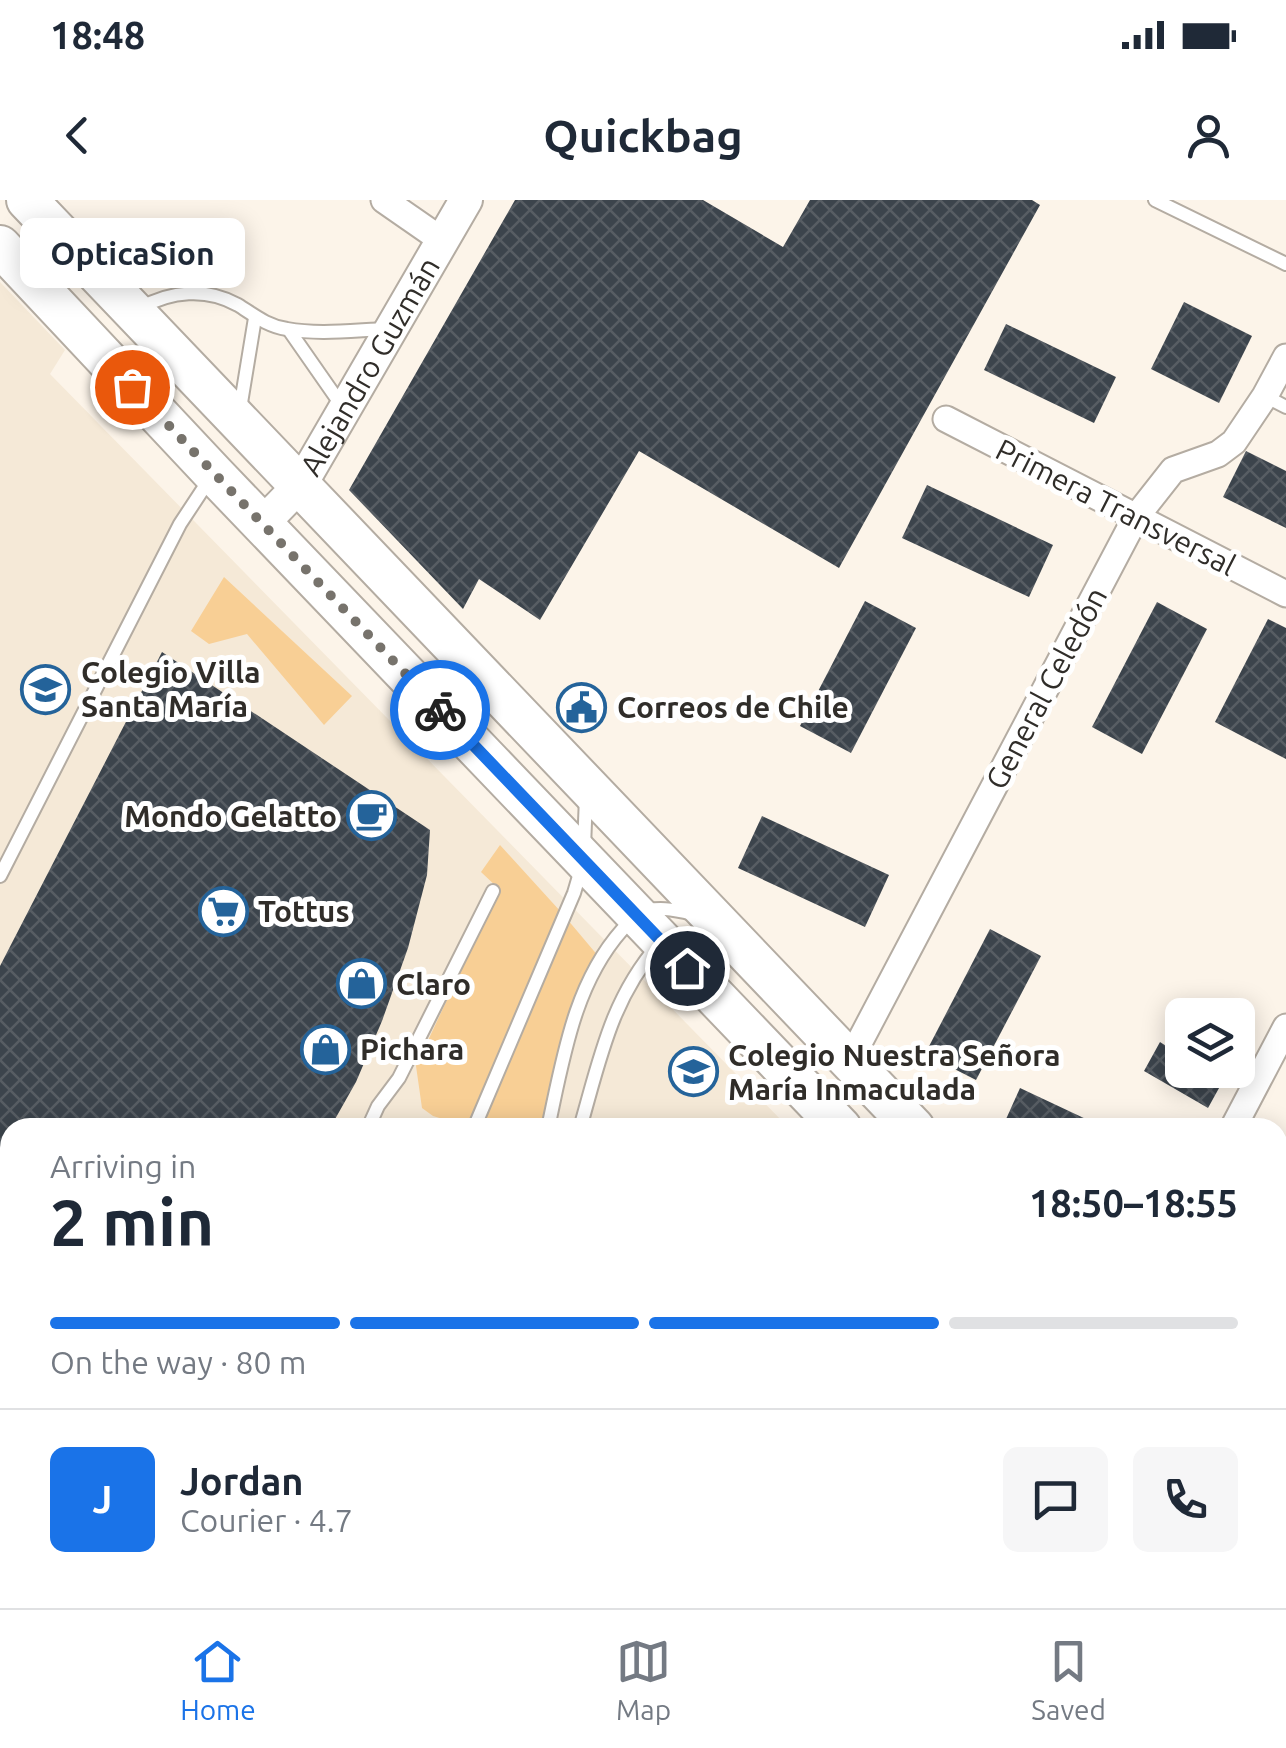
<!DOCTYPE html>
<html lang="en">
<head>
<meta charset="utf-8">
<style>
  body { margin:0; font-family:Ubuntu,sans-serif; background:#f6f6f7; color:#1f2937; height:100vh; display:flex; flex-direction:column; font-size:38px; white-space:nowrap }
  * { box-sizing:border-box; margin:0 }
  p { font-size:32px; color:#747a83 }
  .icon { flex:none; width:55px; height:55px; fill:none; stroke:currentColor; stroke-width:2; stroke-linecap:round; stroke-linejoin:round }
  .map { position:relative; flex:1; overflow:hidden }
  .sheet { position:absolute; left:0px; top:918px; width:1288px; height:492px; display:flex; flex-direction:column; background:#fff; border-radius:30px 30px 0 0; box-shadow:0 5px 25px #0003 }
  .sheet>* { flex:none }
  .controls { position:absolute; left:1165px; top:798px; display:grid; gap:20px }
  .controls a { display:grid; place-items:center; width:90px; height:90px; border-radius:15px; background:#fff; box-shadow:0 5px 25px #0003; font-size:50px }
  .pin { position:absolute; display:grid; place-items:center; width:85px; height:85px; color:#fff; margin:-42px; border:5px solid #fff; border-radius:50%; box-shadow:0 2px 10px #0007 }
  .courier { position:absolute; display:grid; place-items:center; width:100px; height:100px; margin:-50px; border:8px solid #1a73e8; border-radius:50%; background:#fff; color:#222; box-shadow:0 2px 12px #0007 }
  .bubble { position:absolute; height:70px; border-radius:15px; background:#fff; box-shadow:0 5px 25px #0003; font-size:32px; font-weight:600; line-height:70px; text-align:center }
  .head em { font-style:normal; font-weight:600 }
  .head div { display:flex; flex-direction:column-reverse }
  .head { display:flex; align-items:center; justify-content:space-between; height:170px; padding:0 50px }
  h1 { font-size:65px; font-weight:600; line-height:75px }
  .bar { display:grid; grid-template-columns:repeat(4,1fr); gap:15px 10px; align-content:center; height:120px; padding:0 50px }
  .bar i { height:12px; border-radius:8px; background:#e0e1e3 }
  .bar .active { background:#1a73e8 }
  .bar p { grid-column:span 4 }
  .line { display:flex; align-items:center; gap:25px; padding:0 50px; border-top:2px solid #e0e1e3 }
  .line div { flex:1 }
  .round { display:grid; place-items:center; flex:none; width:105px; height:105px; border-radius:15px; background:#f6f6f7 }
  .status { display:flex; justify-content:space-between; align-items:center; height:70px; padding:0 50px; background:#fff; direction:ltr }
  .status svg { height:28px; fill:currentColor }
  header { display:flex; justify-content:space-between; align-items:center; height:130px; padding:0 50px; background:#fff; font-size:45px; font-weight:600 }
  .menu { display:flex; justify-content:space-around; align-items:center; height:140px; border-top:2px solid #e0e1e3; background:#fff; font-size:28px; color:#747a83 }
  .menu a { display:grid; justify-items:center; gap:5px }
  .menu .active { color:#1a73e8 }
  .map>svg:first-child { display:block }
  .built { fill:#f5e9d7 }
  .grass { fill:#f8cf95 }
  .building { fill:url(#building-cross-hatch) }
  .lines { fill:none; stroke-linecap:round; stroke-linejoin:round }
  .service-casing { stroke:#b4aca2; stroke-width:16 }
  .minor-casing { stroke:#b4aca2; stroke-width:29 }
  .tertiary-casing { stroke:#b4aca2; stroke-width:36 }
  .primary-casing { stroke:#b4aca2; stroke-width:44 }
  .service { stroke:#fff; stroke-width:12 }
  .minor { stroke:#fff; stroke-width:25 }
  .tertiary { stroke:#fff; stroke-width:32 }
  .primary { stroke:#fff; stroke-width:40 }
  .done { stroke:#77736c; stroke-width:10; stroke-dasharray:0 18 }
  .route { stroke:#1a73e8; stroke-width:12 }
  .labels { text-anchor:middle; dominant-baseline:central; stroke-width:10; stroke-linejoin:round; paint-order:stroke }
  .street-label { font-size:30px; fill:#302d29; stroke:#fff }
  .poi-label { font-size:30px; font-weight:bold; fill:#302d29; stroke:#fff; text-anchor:start }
</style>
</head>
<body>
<div class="status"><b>18:48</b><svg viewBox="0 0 49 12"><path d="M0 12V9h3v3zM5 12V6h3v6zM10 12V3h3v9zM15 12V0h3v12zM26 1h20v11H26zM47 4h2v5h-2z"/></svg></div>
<header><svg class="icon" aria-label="back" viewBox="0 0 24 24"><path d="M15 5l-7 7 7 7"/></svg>Quickbag<svg class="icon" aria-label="person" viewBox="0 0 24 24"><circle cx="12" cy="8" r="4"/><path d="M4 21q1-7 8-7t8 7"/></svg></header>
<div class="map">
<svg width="1286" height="1408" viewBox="0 0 1286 1408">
  <defs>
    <pattern id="building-cross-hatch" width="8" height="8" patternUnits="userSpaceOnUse" patternTransform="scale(2.5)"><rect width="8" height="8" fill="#3c444c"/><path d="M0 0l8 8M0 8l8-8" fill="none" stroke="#575d63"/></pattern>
  </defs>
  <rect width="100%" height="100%" fill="#fcf4e9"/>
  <polygon class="built" points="0,82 65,150 50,174 788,927 10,928 10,1400 408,1400 404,1408 0,1408"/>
  <g class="grass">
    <polygon points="224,377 352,496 324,525 247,434 209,444 191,431"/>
    <polygon points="500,645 561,712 469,927 433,916 422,908 416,866 499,689 481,672"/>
    <polygon points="567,719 599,757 559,865 540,927 487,927 484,911"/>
  </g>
  <g class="building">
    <polygon points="515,0 703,0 783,47 810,0 1032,0 1040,5 839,368 639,251 540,420 479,379 463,409 349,290"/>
    <polygon points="1184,102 1252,136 1219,203 1151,169"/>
    <polygon points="1006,124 1116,177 1094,223 984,170"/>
    <polygon points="1246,251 1286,271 1286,328 1223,297"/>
    <polygon points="927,285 1053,345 1029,397 902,338"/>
    <polygon points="865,401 916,428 851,553 800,526"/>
    <polygon points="1157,402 1207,429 1142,554 1092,527"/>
    <polygon points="1268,419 1286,428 1286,559 1215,522"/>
    <polygon points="162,452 430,630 427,675 408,748 382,821 356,882 330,928 10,928 10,1145 0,1165 0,766"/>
    <polygon points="762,616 889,675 865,727 738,668"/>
    <polygon points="990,729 1041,756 976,880 925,854"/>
    <polygon points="1160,842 1182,856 1182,870 1229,870 1208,908 1144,871"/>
    <polygon points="1020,888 1105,928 1002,928"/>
    <polygon points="1286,941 1286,1103 1278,1099 1278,956"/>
    <polygon points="1286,1182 1286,1238 1278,1232 1278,1199"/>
    <polygon points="0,1194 10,1204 10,1400 18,1400 11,1408 0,1408"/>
  </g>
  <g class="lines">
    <defs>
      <g id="service">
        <polyline points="1155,0 1286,64"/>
        <path d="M140 108C171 91 206 87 238 105 254 115 267 126 287 129 319 135 356 130 389 129"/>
        <polyline points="289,130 342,206"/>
        <polyline points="1265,196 1286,207"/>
        <polyline points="240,209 255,118"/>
        <polyline points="584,647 586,597"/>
        <polyline points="0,676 180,324 209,280"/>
        <polyline points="368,928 378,906 399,878 493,691"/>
        <polyline points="474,928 574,693 582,666"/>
        <path d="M548 928C563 859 574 784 622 730 627 725 632 717 638 714 655 705 676 710 693 714"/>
        <path d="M580 928C600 859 611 799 659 744"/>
        <polyline points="47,1408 60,1400"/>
        <polyline points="349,1408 353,1400"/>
        <polyline points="1225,1408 1231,1400"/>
      </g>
      <g id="minor">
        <polyline points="384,0 443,41"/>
        <polyline points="946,219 1286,394"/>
        <polyline points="850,860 1136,317 1173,270 1218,254 1234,242 1265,196 1286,157"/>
        <polyline points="1233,928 1286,827"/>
        <polyline points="485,1400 501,1408"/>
        <polyline points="793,1408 797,1400"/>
      </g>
      <g id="tertiary">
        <path id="s1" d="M262 324 301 284 466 0"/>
      </g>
      <g id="primary">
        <polyline points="27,0 914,928"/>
        <polyline points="0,46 214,274 841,928"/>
        <polyline points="1278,1308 1286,1317"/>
        <polyline points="1278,1386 1286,1395"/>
      </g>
    </defs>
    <use href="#service" class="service-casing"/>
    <use href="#minor" class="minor-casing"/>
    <use href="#tertiary" class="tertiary-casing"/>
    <use href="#primary" class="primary-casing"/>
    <use href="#service" class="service"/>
    <use href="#minor" class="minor"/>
    <use href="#tertiary" class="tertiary"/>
    <use href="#primary" class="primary"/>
  </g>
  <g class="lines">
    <polyline class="done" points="132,187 440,510"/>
    <polyline class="route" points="440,510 687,768"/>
  </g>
  <defs>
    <symbol id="school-ring" viewBox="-11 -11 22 22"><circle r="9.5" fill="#fff" stroke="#24639a" stroke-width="1.5"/><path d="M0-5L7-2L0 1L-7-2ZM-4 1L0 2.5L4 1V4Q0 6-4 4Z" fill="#24639a"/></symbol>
    <symbol id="civic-ring" viewBox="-11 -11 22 22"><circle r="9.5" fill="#fff" stroke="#24639a" stroke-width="1.5"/><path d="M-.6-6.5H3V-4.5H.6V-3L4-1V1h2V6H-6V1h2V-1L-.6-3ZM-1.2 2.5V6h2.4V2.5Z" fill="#24639a"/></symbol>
    <symbol id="cafe-ring" viewBox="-11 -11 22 22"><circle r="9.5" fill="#fff" stroke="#24639a" stroke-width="1.5"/><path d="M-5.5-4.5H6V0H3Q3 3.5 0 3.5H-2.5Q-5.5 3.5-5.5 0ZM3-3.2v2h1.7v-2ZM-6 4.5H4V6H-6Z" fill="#24639a"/></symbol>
    <symbol id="supermarket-ring" viewBox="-11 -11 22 22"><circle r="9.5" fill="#fff" stroke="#24639a" stroke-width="1.5"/><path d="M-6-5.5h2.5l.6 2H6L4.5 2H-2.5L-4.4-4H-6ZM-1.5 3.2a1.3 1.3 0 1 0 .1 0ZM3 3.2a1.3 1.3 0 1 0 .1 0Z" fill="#24639a"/></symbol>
    <symbol id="shop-ring" viewBox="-11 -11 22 22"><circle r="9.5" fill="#fff" stroke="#24639a" stroke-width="1.5"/><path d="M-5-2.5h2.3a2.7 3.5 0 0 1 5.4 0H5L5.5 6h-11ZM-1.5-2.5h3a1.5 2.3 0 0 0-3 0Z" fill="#24639a"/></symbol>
  </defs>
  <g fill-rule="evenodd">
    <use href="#school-ring" x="18" y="462" width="55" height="55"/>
    <use href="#civic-ring" x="554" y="480" width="55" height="55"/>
    <use href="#cafe-ring" x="344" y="588" width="55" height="55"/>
    <use href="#supermarket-ring" x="196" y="684" width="55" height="55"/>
    <use href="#shop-ring" x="334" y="756" width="55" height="55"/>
    <use href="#shop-ring" x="298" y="822" width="55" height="55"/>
    <use href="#school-ring" x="666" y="844" width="55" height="55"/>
  </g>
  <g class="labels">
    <g class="street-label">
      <text stroke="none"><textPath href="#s1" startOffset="192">Alejandro Guzmán</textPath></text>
      <text transform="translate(1116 307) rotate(27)">Primera Transversal</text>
      <text transform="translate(1046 488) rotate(-62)">General Celedón</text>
    </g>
    <g class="poi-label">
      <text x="81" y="472">Colegio Villa<tspan x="81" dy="34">Santa María</tspan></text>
      <text x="617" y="507">Correos de Chile</text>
      <text x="337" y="616" text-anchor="end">Mondo Gelatto</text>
      <text x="258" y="711">Tottus</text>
      <text x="396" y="784">Claro</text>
      <text x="360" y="849">Pichara</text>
      <text x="728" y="855">Colegio Nuestra Señora<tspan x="728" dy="34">María Inmaculada</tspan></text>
    </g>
  </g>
</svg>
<div class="controls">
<a><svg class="icon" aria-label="layers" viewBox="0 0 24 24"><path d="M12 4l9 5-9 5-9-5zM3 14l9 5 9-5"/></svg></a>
</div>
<div class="pin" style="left:132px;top:187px;background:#ea580c"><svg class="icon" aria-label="bag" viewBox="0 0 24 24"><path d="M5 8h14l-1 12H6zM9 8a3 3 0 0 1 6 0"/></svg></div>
<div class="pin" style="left:687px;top:768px;background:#1f2937"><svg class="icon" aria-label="home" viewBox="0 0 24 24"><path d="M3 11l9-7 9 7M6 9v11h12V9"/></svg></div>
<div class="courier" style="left:440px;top:510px"><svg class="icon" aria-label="bike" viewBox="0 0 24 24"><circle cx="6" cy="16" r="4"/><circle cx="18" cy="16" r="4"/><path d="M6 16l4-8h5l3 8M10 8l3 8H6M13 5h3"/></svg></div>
<div class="bubble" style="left:20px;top:18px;width:225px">OpticaSion</div>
<section class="sheet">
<div class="head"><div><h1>2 min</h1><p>Arriving in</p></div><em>18:50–18:55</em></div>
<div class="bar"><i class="active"></i><i class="active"></i><i class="active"></i><i></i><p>On the way · 80 m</p></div>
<div class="line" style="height:180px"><b class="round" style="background:#1a73e8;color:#fff">J</b><div><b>Jordan</b><p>Courier · 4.7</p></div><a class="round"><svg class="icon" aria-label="chat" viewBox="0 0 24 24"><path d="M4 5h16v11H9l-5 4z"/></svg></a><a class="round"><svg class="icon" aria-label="phone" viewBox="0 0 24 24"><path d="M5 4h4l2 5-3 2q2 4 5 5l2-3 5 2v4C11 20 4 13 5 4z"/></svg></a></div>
</section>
</div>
<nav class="menu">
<a class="active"><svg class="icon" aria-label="home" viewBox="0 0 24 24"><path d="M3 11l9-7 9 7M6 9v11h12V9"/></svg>Home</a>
<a><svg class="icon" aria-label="map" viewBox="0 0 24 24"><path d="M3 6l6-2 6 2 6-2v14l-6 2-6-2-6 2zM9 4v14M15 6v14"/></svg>Map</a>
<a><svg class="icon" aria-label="saved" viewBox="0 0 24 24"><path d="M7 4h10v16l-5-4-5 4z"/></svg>Saved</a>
</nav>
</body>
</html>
